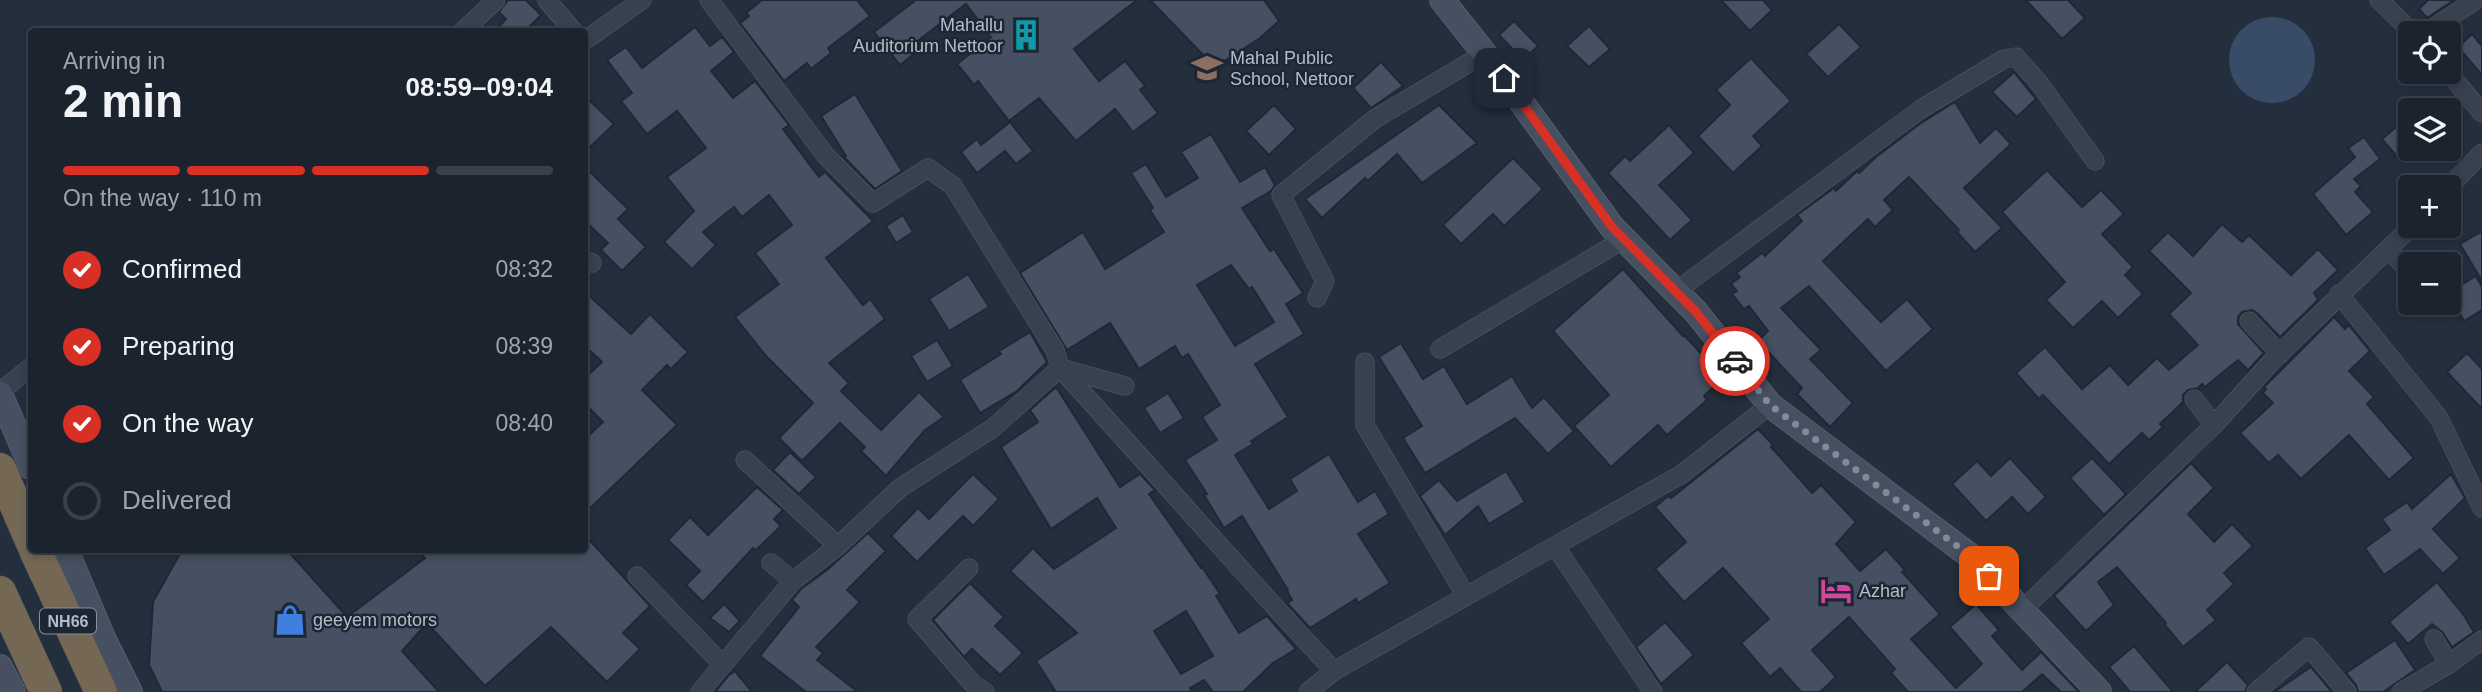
<!DOCTYPE html>
<html lang="en">
<head>
<meta charset="utf-8">
<style>
  body { margin:0; font-family:Arial,sans-serif; background:#282f3a; color:#f1f3f6; height:100vh; display:flex; flex-direction:column; font-size:26px; white-space:nowrap }
  * { box-sizing:border-box; margin:0 }
  p { font-size:23px; color:#a0a4aa }
  .icon { flex:none; width:38px; height:38px; fill:none; stroke:currentColor; stroke-width:2; stroke-linecap:round; stroke-linejoin:round }
  .map { position:relative; flex:1; overflow:hidden }
  .drawer { position:absolute; left:28px; top:28px; width:560px; height:525px; display:flex; flex-direction:column; background:#1b232e; border-radius:7px; box-shadow:0 4px 10px #0003,0 0 0 2px #39404a }
  .drawer>* { flex:none }
  .controls { position:absolute; left:2398px; top:21px; display:grid; gap:14px }
  .controls a { display:grid; place-items:center; width:63px; height:63px; border-radius:7px; background:#1b232e; box-shadow:0 4px 10px #0003,0 0 0 2px #39404a; font-size:35px }
  .pin { position:absolute; display:grid; place-items:center; width:60px; height:60px; color:#fff; margin:-30px; border-radius:14px; box-shadow:0 4px 10px #0006 }
  .courier { position:absolute; display:grid; place-items:center; width:70px; height:70px; margin:-35px; border:5px solid #d93025; border-radius:50%; background:#fff; color:#222; box-shadow:0 2px 9px #0007 }
  .head em { font-style:normal; font-weight:800 }
  .head div { display:flex; flex-direction:column-reverse }
  .head { display:flex; align-items:center; justify-content:space-between; height:119px; padding:0 35px }
  h1 { font-size:46px; font-weight:800; line-height:52px }
  .bar { display:grid; grid-template-columns:repeat(4,1fr); gap:10px 7px; align-content:center; height:84px; padding:0 35px }
  .bar i { height:9px; border-radius:5px; background:#39404a }
  .bar .active { background:#d93025 }
  .bar p { grid-column:span 4 }
  ol { padding:0 35px; list-style:none }
  li { display:flex; align-items:center; gap:21px; height:77px }
  li p { margin-inline-start:auto }
  li .icon { padding:7px; border-radius:50%; background:#d93025; color:#fff; stroke-width:4 }
  li:last-child { color:#a0a4aa }
  li i { width:38px; height:38px; border:4px solid #39404a; border-radius:50% }
  .map>svg:first-child { display:block }
  .water { fill:#394c67 }
  .building { fill:#455162; stroke:#1f2835; stroke-width:2; fill-rule:evenodd }
  .lines { fill:none; stroke-linecap:round; stroke-linejoin:round }
  .street-casing { stroke:#565f6c; stroke-width:19 }
  .secondary-casing { stroke:#565f6c; stroke-width:26 }
  .highway-casing { stroke:#434c59; stroke-width:33 }
  .street { stroke:#38414e; stroke-width:18 }
  .secondary { stroke:#465061; stroke-width:24 }
  .highway { stroke:#746855; stroke-width:32 }
  .done { stroke:#828b98; stroke-width:7; stroke-dasharray:0 12.6 }
  .route { stroke:#d93025; stroke-width:9 }
  .labels { text-anchor:middle; dominant-baseline:central; stroke-width:5; stroke-linejoin:round; paint-order:stroke }
  .shield { fill:#1d2633; stroke:#878f9c; stroke-width:2 }
  .shield-label { font-size:16px; font-weight:bold; fill:#b4bcc9 }
  .poi-label { font-size:18px; fill:#b4bcc9; stroke:#1d2633; text-anchor:start }
</style>
</head>
<body>
<div class="map">
<svg width="2482" height="692" viewBox="0 0 2482 692">
  <rect width="100%" height="100%" fill="#242f3e"/>
  <circle class="water" cx="2272" cy="60" r="43"/>
  <g class="building">
    <polygon points="508,0 526,0 541,15 524,32 494,32 506,19 499,12"/>
    <polygon points="762,0 857,0 870,16 828,48 831,53 811,69 807,63 784,81 740,23 749,16 746,13"/>
    <polygon points="916,0 1137,0 1074,49 1099,81 1125,61 1145,86 1140,90 1158,113 1133,132 1115,109 1076,141 1039,98 1009,121 978,81 974,85 957,64 991,37 966,4 910,47 915,53 900,65 874,32"/>
    <polygon points="1150,0 1264,0 1279,21 1260,38 1226,60 1209,61"/>
    <polygon points="1721,0 1763,0 1772,10 1750,31"/>
    <polygon points="2026,0 2068,0 2085,18 2062,39"/>
    <polygon points="2428,0 2454,0 2427,18 2419,9"/>
    <polygon points="1514,21 1538,46 1523,60 1499,35"/>
    <polygon points="1839,24 1861,47 1828,77 1806,54"/>
    <polygon points="1589,26 1610,49 1589,67 1567,46"/>
    <polygon points="695,27 710,46 722,37 734,52 711,71 733,98 755,81 789,125 783,129 819,177 825,172 873,221 826,258 863,305 870,299 885,319 829,363 849,383 841,391 881,430 919,392 944,417 925,430 886,476 861,451 865,447 840,423 802,461 779,438 813,403 766,356 735,317 779,284 755,253 792,225 769,195 742,217 734,207 703,232 716,245 692,269 664,242 694,211 667,177 706,148 677,111 647,134 621,101 632,93 607,60 626,47 642,68"/>
    <polygon points="2472,34 2482,46 2482,75 2458,47"/>
    <polygon points="1751,58 1791,101 1753,136 1762,146 1733,173 1698,136 1730,105 1716,90"/>
    <polygon points="1381,62 1403,86 1371,108 1353,88"/>
    <polygon points="2014,72 2036,99 2017,117 1992,92"/>
    <polygon points="855,94 902,171 875,189 844,157 846,156 821,116"/>
    <polygon points="584,95 614,124 584,153"/>
    <polygon points="1955,102 1980,143 1996,128 2011,144 1964,188 2002,228 1975,252 1957,232 1959,230 1909,177 1884,200 1893,210 1875,227 1868,219 1823,261 1881,322 1907,299 1933,329 1886,371 1809,286 1781,308 1821,350 1810,359 1853,403 1830,427 1797,394 1802,388 1758,341 1768,331 1749,306 1744,309 1732,294 1737,291 1731,284 1740,277 1736,273 1762,253 1765,256 1802,221 1797,215 1834,188 1836,191 1857,171 1859,173 1876,157 1921,123"/>
    <polygon points="1274,105 1296,129 1269,155 1246,131"/>
    <polygon points="1439,105 1477,143 1422,183 1397,154 1368,181 1365,178 1322,218 1305,199"/>
    <polygon points="2410,115 2410,149 2399,159 2382,139"/>
    <polygon points="1010,122 1033,151 1016,164 1005,151 977,173 961,152 977,139 981,145"/>
    <polygon points="1669,125 1694,153 1659,185 1692,220 1670,240 1608,173 1625,156 1630,161"/>
    <path d="M1211 134 1240 182 1265 167 1275 185 1271 191 1242 208 1270 251 1274 249 1303 293 1286 304 1304 334 1255 364 1288 417 1251 441 1253 444 1235 455 1269 509 1297 491 1290 479 1329 454 1358 502 1375 491 1389 514 1358 534 1390 583 1358 603 1356 599 1310 628 1287 603 1292 600 1287 591 1288 590 1242 516 1224 528 1204 495 1207 494 1185 460 1217 440 1202 417 1220 405 1188 354 1182 358 1175 346 1139 369 1110 323 1067 350 1020 273 1083 232 1105 269 1164 232 1150 210 1153 208 1131 173 1146 164 1166 197 1198 178 1181 152ZM1231 265 1249 289 1252 287 1274 322 1235 346 1197 285Z"/>
    <polygon points="2364,137 2380,159 2354,179 2361,186 2355,192 2373,212 2346,235 2313,194 2355,157 2348,148"/>
    <polygon points="1513,158 1543,189 1504,226 1493,214 1461,244 1443,225"/>
    <polygon points="584,166 628,209 618,219 646,247 622,271 601,250 608,243 584,220"/>
    <polygon points="2047,170 2082,207 2101,190 2124,214 2102,234 2133,267 2125,275 2143,294 2118,318 2102,301 2073,328 2046,300 2065,282 2002,212"/>
    <polygon points="903,215 913,232 896,243 886,226"/>
    <polygon points="2222,224 2242,242 2249,235 2291,275 2318,249 2338,270 2314,293 2318,300 2280,337 2257,313 2252,310 2242,312 2238,317 2238,324 2264,353 2248,370 2238,360 2205,387 2202,384 2198,388 2188,390 2183,395 2183,402 2160,424 2163,427 2149,440 2142,433 2109,464 2043,395 2039,399 2016,373 2045,347 2082,389 2110,365 2128,385 2157,358 2169,370 2198,345 2169,314 2191,293 2149,251 2168,232 2193,256"/>
    <polygon points="2482,231 2482,281 2460,244"/>
    <polygon points="1623,269 1683,336 1684,335 1707,360 1712,356 1727,375 1704,396 1707,400 1667,435 1658,425 1611,467 1574,426 1609,395 1553,331"/>
    <polygon points="968,274 989,307 949,331 929,299"/>
    <polygon points="2476,276 2482,287 2482,310 2464,321 2448,293"/>
    <polygon points="584,291 631,334 650,314 688,352 671,369 667,365 642,390 677,425 584,514 584,440 603,422 584,403 584,379 602,362 584,345"/>
    <polygon points="2334,317 2345,329 2349,325 2370,351 2349,371 2374,397 2367,404 2414,458 2389,480 2349,435 2301,479 2278,455 2269,463 2240,433 2273,403 2263,393 2266,389 2264,387"/>
    <polygon points="1030,332 1047,362 1017,391 980,413 960,380 1001,354 999,351"/>
    <polygon points="937,340 953,366 927,382 911,356"/>
    <polygon points="1401,343 1423,379 1444,366 1467,404 1512,376 1532,408 1544,397 1574,431 1548,454 1515,418 1425,473 1403,438 1422,426 1379,357"/>
    <polygon points="2467,353 2482,369 2482,409 2447,372"/>
    <path d="M1056 387 1120 487 1140 474 1155 490 1149 494 1201 568 1202 567 1220 594 1216 596 1239 633 1267 616 1296 649 1273 663 1243 692H1213L1204 680 1190 688 1193 692H1056L1036 661 1077 633 1010 571 1033 548 1054 569 1116 528 1097 498 1051 529 1001 447 1038 422 1030 410ZM1186 611 1213 656 1181 674 1154 631Z"/>
    <polygon points="1168,393 1184,418 1160,433 1144,408"/>
    <polygon points="1758,429 1773,445 1771,447 1812,493 1821,485 1856,522 1836,544 1860,571 1886,549 1905,570 1902,572 1940,614 1911,639 1956,688 1982,664 1950,627 1976,604 1999,630 1992,636 2022,670 2041,652 2079,692 2061,692 2042,674 2022,692 1908,692 1891,673 1895,669 1849,617 1812,650 1836,677 1820,692 1801,692 1780,668 1770,677 1741,643 1769,619 1723,568 1684,602 1655,569 1686,542 1655,507 1668,496 1671,498"/>
    <polygon points="790,452 816,477 799,494 773,470"/>
    <polygon points="2010,458 2046,497 2028,514 2012,497 1986,521 1952,484 1977,461 1991,476"/>
    <polygon points="2092,458 2126,494 2104,515 2070,478"/>
    <polygon points="2191,463 2214,488 2188,514 2214,542 2232,524 2253,546 2224,573 2234,584 2207,610 2216,620 2183,647 2165,625 2166,623 2117,567 2098,582 2114,605 2086,631 2054,596"/>
    <polygon points="1506,471 1525,502 1489,524 1478,506 1445,535 1420,496 1439,480 1457,501"/>
    <polygon points="973,474 999,499 973,526 963,516 917,562 891,536 918,508 929,519"/>
    <polygon points="2451,474 2465,498 2433,529 2460,558 2443,574 2420,549 2384,575 2365,548 2390,530 2382,519 2407,502 2412,509"/>
    <polygon points="757,487 783,510 774,519 781,526 756,550 753,548 703,602 686,585 700,571 668,540 690,517 708,535"/>
    <polygon points="868,533 886,551 847,590 860,602 816,647 823,653 817,660 858,692 806,692 760,656 799,607 792,600 801,589 827,570"/>
    <polygon points="584,534 650,606 623,633 640,649 607,682 551,627 485,686 427,623 402,651 439,692 162,692 149,665 153,602 182,550 287,550 347,617 425,558 418,550 584,550"/>
    <polygon points="2437,582 2463,614 2474,632 2452,647 2443,633 2432,624 2408,644 2389,622"/>
    <polygon points="970,583 1004,617 995,626 1023,653 1000,675 972,649 964,657 933,620"/>
    <polygon points="724,604 740,621 729,632 710,618"/>
    <polygon points="1665,622 1694,655 1661,684 1636,647"/>
    <polygon points="2395,640 2415,670 2383,692 2358,692 2356,685 2346,673"/>
    <polygon points="2134,646 2173,692 2130,692 2109,667"/>
    <polygon points="2227,662 2248,685 2245,692 2195,692"/>
    <polygon points="2311,667 2332,692 2274,692"/>
    <polygon points="735,671 752,692 715,692 728,676"/>
  </g>
  <g class="lines">
    <defs>
      <g id="street">
        <polyline points="547,0 574,32"/>
        <polyline points="709,0 826,156 873,203 928,168 953,186 1055,350 1060,368 1125,386"/>
        <polyline points="2379,0 2413,33"/>
        <polyline points="462,32 496,0"/>
        <polyline points="2425,33 2476,0"/>
        <polyline points="584,41 642,0"/>
        <polyline points="2448,72 2482,113"/>
        <polyline points="2448,188 2482,153"/>
        <polyline points="2388,250 2410,271"/>
        <polyline points="584,261 592,263"/>
        <polyline points="1675,292 1921,109 2004,59 2016,57 2039,83 2095,161"/>
        <polyline points="2339,294 2439,418 2482,508"/>
        <polyline points="1317,298 1325,281 1281,195 1376,118 1484,54"/>
        <polyline points="2249,321 2280,354"/>
        <polyline points="1440,349 1624,239"/>
        <polyline points="1365,362 1365,425 1466,596"/>
        <polyline points="0,392 32,366"/>
        <polyline points="2194,399 2214,425"/>
        <polyline points="745,460 838,546"/>
        <polyline points="1555,546 1653,692"/>
        <polyline points="771,563 793,581"/>
        <polyline points="969,568 917,619 972,683 985,692"/>
        <polyline points="637,576 722,664"/>
        <polyline points="2022,610 2214,425 2274,359 2412,226"/>
        <polyline points="2434,639 2449,664"/>
        <path d="M700 692 793 581 838 546 900 488 993 428 1060 368C1152 468 1241 572 1334 671"/>
        <polyline points="1308,692 1334,671 1682,474 1770,405"/>
        <polyline points="2256,692 2309,647 2347,692"/>
        <polyline points="2401,692 2449,664 2482,640"/>
      </g>
      <g id="secondary">
        <polyline points="1442,0 1504,78 1612,227 1696,312 1770,405 1973,558 2099,692"/>
        <polyline points="0,394 32,468"/>
        <polyline points="66,550 103,638 130,692"/>
        <polyline points="0,667 13,692"/>
      </g>
      <g id="highway">
        <polyline points="0,469 32,543"/>
        <polyline points="35,550 101,692"/>
        <polyline points="0,592 46,692"/>
      </g>
    </defs>
    <use href="#street" class="street-casing"/>
    <use href="#secondary" class="secondary-casing"/>
    <use href="#highway" class="highway-casing"/>
    <use href="#street" class="street"/>
    <use href="#secondary" class="secondary"/>
    <use href="#highway" class="highway"/>
  </g>
  <g class="lines">
    <polyline class="done" points="1735,361 1770,405 1973,558 1989,576"/>
    <polyline class="route" points="1504,78 1612,227 1696,312 1735,361"/>
  </g>
  <defs>
    <symbol id="building-bare" viewBox="-9 -9 18 18"><path d="M-4-6H4V6H1V3H-1V6H-4ZM-2.5-4.3h1.7v1.8h-1.7ZM.8-4.3h1.7v1.8H.8ZM-2.5-1h1.7V.8h-1.7ZM.8-1h1.7V.8H.8Z" fill="#0f9aa8" stroke="#1d2633" stroke-width="2.5" paint-order="stroke"/></symbol>
    <symbol id="school-bare" viewBox="-9 -9 18 18"><path d="M0-5L7-2L0 1L-7-2ZM-4 1L0 2.5L4 1V4Q0 6-4 4Z" fill="#8d6e63" stroke="#1d2633" stroke-width="2.5" paint-order="stroke"/></symbol>
    <symbol id="hotel-bare" viewBox="-9 -9 18 18"><path d="M-6-4.5h1.5V1H6V5H4.5V3h-9V5H-6ZM-4 0a1.8 1.8 0 1 1 3.6 0ZM.5 0V-2.5h3Q6-2.5 6 0Z" fill="#d1479c" stroke="#1d2633" stroke-width="2.5" paint-order="stroke"/></symbol>
    <symbol id="shop-bare" viewBox="-9 -9 18 18"><path d="M-5-2.5h2.3a2.7 3.5 0 0 1 5.4 0H5L5.5 6h-11ZM-1.5-2.5h3a1.5 2.3 0 0 0-3 0Z" fill="#3f7fe0" stroke="#1d2633" stroke-width="2.5" paint-order="stroke"/></symbol>
  </defs>
  <g fill-rule="evenodd">
    <use href="#building-bare" x="1004" y="13" width="44" height="44"/>
    <use href="#school-bare" x="1185" y="46" width="44" height="44"/>
    <use href="#hotel-bare" x="1814" y="569" width="44" height="44"/>
    <use href="#shop-bare" x="268" y="598" width="44" height="44"/>
  </g>
  <g class="labels">
    <rect class="shield" x="40" y="608.5" width="56" height="25" rx="5"/>
    <g class="shield-label">
      <text x="68" y="621">NH66</text>
    </g>
    <g class="poi-label">
      <text x="1003" y="25" text-anchor="end">Mahallu<tspan x="1003" dy="21">Auditorium Nettoor</tspan></text>
      <text x="1230" y="58">Mahal Public<tspan x="1230" dy="21">School, Nettoor</tspan></text>
      <text x="1859" y="591">Azhar</text>
      <text x="313" y="620">geeyem motors</text>
    </g>
  </g>
</svg>
<div class="controls">
<a><svg class="icon" aria-label="locate" viewBox="0 0 24 24"><circle cx="12" cy="12" r="6"/><path d="M12 2v4M12 18v4M2 12h4M18 12h4"/></svg></a>
<a><svg class="icon" aria-label="layers" viewBox="0 0 24 24"><path d="M12 4l9 5-9 5-9-5zM3 14l9 5 9-5"/></svg></a>
<a>+</a>
<a>−</a>
</div>
<div class="pin" style="left:1989px;top:576px;background:#ea580c"><svg class="icon" aria-label="bag" viewBox="0 0 24 24"><path d="M5 8h14l-1 12H6zM9 8a3 3 0 0 1 6 0"/></svg></div>
<div class="pin" style="left:1504px;top:78px;background:#1f2937"><svg class="icon" aria-label="home" viewBox="0 0 24 24"><path d="M3 11l9-7 9 7M6 9v11h12V9"/></svg></div>
<div class="courier" style="left:1735px;top:361px"><svg class="icon" aria-label="car" viewBox="0 0 24 24"><path d="M5 17H2v-5l4-1 3-4h7l3 4 3 1v5h-3M9 17h6M6 11h13"/><circle cx="7" cy="17" r="2"/><circle cx="17" cy="17" r="2"/></svg></div>
<section class="drawer">
<div class="head"><div><h1>2 min</h1><p>Arriving in</p></div><em>08:59–09:04</em></div>
<div class="bar"><i class="active"></i><i class="active"></i><i class="active"></i><i></i><p>On the way · 110 m</p></div>
<ol>
<li><svg class="icon" aria-label="check" viewBox="0 0 24 24"><path d="M5 12l5 5 9-10"/></svg>Confirmed<p>08:32</p></li>
<li><svg class="icon" aria-label="check" viewBox="0 0 24 24"><path d="M5 12l5 5 9-10"/></svg>Preparing<p>08:39</p></li>
<li><svg class="icon" aria-label="check" viewBox="0 0 24 24"><path d="M5 12l5 5 9-10"/></svg>On the way<p>08:40</p></li>
<li><i></i>Delivered</li>
</ol>
</section>
</div>
</body>
</html>
